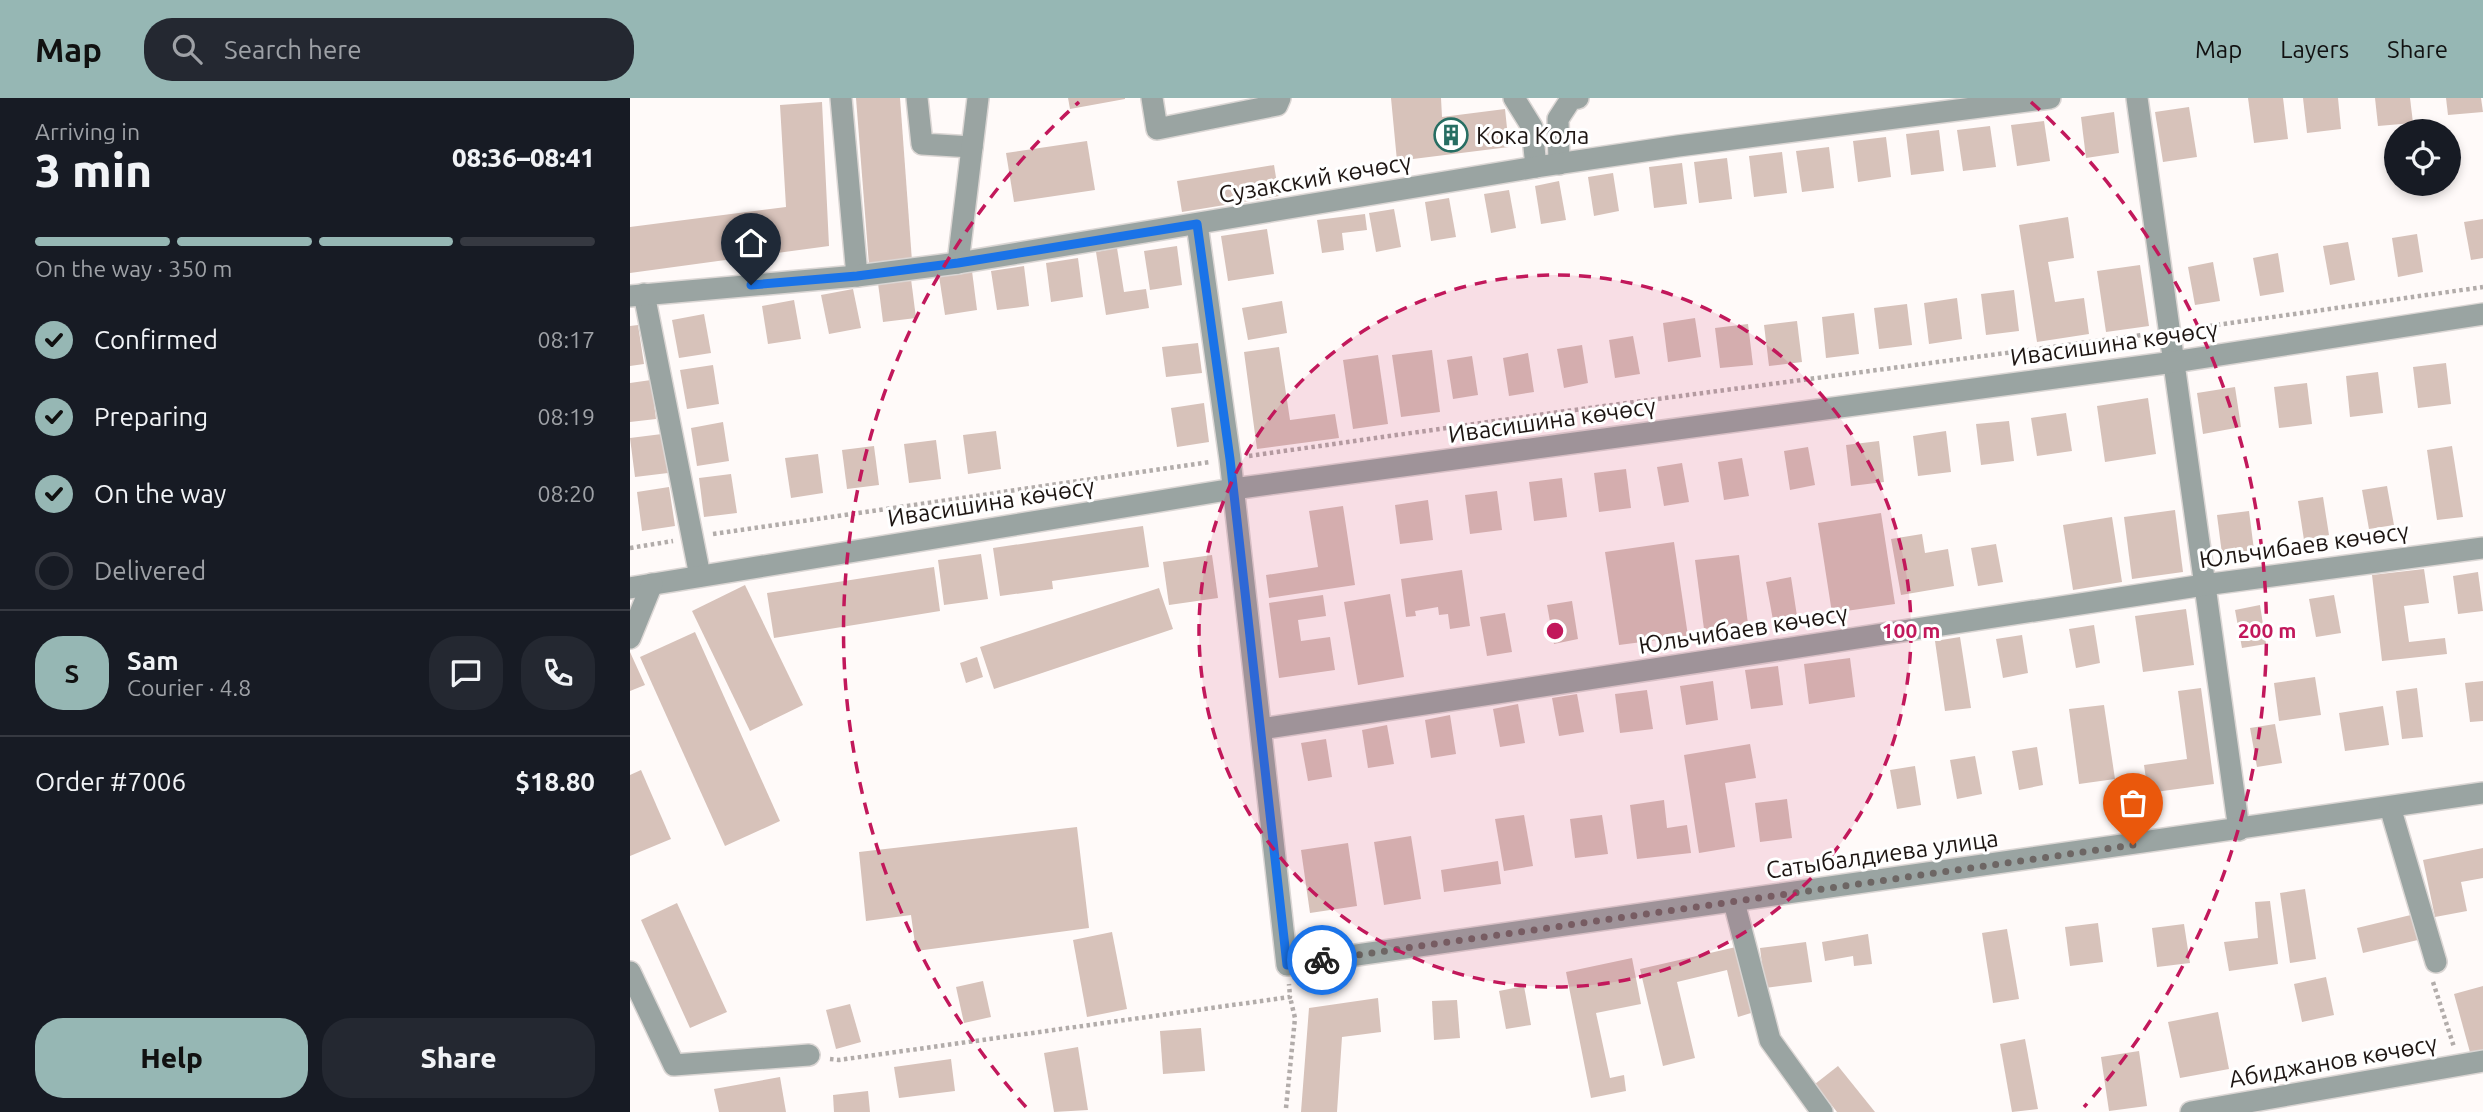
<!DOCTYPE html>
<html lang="en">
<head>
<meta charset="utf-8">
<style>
  body { margin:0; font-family:Ubuntu,sans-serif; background:#242831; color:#f1f3f6; height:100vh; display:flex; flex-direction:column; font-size:26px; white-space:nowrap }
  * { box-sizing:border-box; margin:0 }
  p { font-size:23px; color:#9ea1a6 }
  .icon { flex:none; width:38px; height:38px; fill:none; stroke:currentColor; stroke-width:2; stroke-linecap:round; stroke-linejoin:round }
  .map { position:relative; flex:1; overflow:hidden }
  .side { display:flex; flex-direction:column; background:#171b24; width:630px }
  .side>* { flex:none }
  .tools { position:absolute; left:1754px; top:21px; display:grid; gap:14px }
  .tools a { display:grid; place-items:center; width:77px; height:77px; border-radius:50%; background:#171b24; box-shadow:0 4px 10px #0003; font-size:35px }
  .pin { position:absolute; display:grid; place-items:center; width:60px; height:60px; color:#fff; margin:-72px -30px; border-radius:50% 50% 50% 0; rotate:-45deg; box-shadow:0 0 7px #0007 }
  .pin .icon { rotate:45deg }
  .courier { position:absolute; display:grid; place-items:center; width:70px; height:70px; margin:-35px; border:5px solid #1a73e8; border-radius:50%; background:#fff; color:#222; box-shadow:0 2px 9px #0007 }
  .summary em { font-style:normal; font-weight:800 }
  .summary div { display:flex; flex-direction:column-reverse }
  .summary { display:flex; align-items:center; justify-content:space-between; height:119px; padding:0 35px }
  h1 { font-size:46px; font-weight:800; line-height:52px }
  .bar { display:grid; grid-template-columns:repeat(4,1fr); gap:10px 7px; align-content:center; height:84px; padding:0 35px }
  .bar i { height:9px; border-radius:5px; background:#363941 }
  .bar .selected { background:#96b7b4 }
  .bar p { grid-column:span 4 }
  .line { display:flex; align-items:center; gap:18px; padding:0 35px; border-top:2px solid #363941 }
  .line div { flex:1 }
  .round { display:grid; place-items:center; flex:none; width:74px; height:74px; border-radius:28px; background:#242831 }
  ol { padding:0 35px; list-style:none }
  li { display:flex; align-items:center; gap:21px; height:77px }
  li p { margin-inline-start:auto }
  li .icon { padding:7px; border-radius:50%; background:#96b7b4; color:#111; stroke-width:4 }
  li:last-child { color:#9ea1a6 }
  li i { width:38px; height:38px; border:4px solid #363941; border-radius:50% }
  .cta { display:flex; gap:14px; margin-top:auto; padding:14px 35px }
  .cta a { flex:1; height:80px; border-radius:28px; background:#96b7b4; color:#111; font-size:28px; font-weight:800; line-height:80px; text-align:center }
  .cta a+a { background:#242831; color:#f1f3f6 }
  header { display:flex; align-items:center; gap:42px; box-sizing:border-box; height:98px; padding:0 35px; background:#96b7b4; color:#111 }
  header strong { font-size:33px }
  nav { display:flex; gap:38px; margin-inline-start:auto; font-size:24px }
  .search { width:490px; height:63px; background:#242831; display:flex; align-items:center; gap:18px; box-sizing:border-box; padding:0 24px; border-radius:28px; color:#9ea1a6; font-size:26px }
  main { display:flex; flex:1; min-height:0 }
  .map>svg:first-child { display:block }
  .building { fill:#d7c2ba }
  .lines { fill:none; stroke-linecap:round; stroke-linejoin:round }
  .minor-casing { stroke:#dbd6d4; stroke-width:24 }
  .path { stroke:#b2acaa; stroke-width:4.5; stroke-dasharray:3.5 3.5; stroke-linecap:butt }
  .minor { stroke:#9aa4a2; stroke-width:21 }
  .done { stroke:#6d6664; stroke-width:7; stroke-dasharray:0 12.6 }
  .route { stroke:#1a73e8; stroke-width:9 }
  .ring { fill:none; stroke:#c2185b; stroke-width:3.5; stroke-dasharray:12 9 }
  .labels { text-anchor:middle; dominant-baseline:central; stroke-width:6; stroke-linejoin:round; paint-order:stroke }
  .poi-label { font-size:24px; fill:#1e1613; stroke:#fff; text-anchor:start }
  .street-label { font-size:24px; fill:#1e1613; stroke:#fff }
  .centre { fill:#c2185b; stroke:#fff; stroke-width:3.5 }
  .ring-label { font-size:21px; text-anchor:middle; font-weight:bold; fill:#c2185b; stroke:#fff; stroke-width:6; stroke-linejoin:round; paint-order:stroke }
</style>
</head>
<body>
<header>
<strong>Map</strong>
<div class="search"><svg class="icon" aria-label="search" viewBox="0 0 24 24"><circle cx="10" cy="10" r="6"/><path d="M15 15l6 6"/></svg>Search here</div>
<nav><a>Map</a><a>Layers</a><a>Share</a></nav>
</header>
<main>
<section class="side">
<div class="summary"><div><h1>3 min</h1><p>Arriving in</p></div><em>08:36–08:41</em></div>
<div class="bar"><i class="selected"></i><i class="selected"></i><i class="selected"></i><i></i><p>On the way · 350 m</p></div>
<ol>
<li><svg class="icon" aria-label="check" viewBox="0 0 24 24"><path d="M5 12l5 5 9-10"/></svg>Confirmed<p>08:17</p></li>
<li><svg class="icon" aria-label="check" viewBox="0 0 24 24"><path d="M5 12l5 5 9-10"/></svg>Preparing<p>08:19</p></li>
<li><svg class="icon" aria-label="check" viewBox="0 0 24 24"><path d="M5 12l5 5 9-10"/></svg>On the way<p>08:20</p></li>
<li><i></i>Delivered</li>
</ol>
<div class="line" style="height:126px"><b class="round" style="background:#96b7b4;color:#111">S</b><div><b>Sam</b><p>Courier · 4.8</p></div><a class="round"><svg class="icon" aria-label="chat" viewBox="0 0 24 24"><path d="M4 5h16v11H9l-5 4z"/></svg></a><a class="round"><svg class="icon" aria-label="phone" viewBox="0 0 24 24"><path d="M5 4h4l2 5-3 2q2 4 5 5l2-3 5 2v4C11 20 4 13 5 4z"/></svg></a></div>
<div class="line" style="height:91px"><div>Order #7006</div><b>$18.80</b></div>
<div class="cta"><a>Help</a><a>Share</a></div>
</section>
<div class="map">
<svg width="1853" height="1014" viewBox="0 0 1853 1014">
  <rect width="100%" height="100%" fill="#fffaf9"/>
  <g class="building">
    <polygon points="226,0 270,0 282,163 239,167"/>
    <polygon points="438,0 495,0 495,1 440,11"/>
    <polygon points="761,0 811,0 812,19 875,11 879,49 767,63"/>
    <polygon points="1618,0 1653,0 1658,41 1624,45"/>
    <polygon points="1673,0 1708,0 1711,31 1677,35"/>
    <polygon points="1745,0 1780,0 1783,25 1748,28"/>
    <polygon points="1816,0 1851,0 1853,14 1818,17"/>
    <polygon points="192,4 199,148 0,175 0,129 156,109 150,7"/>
    <polygon points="1559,9 1567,59 1533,64 1525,14"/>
    <polygon points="1484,14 1489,55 1456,60 1451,19"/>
    <polygon points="1414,23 1420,63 1387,68 1381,27"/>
    <polygon points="1360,28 1366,69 1333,73 1327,32"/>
    <polygon points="1309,32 1314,73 1281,77 1276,36"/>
    <polygon points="1256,39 1261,79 1228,84 1223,43"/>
    <polygon points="457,43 465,92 384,104 376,55"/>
    <polygon points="1199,49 1204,90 1172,94 1166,53"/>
    <polygon points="1152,54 1157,95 1124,99 1119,58"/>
    <polygon points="1097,60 1102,101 1069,105 1064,64"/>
    <polygon points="1052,65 1057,106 1024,110 1019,69"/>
    <polygon points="644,67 649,98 552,114 547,83"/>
    <polygon points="983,75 989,113 964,118 958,79"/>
    <polygon points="929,83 936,122 911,126 905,88"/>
    <polygon points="879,92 886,130 861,135 854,96"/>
    <polygon points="819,100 826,139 801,143 795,104"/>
    <polygon points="764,111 771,149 746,154 739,115"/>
    <polygon points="735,116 737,132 712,135 714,152 692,155 687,122"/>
    <polygon points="1438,119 1444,160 1418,164 1425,204 1454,200 1459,236 1407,244 1389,127"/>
    <polygon points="1853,121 1853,160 1841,162 1834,124"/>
    <polygon points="637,131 644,176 598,183 591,138"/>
    <polygon points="1787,136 1793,174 1768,179 1762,140"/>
    <polygon points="1718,144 1725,182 1700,187 1693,148"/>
    <polygon points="547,148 552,187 520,192 514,153"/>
    <polygon points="487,150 494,194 516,191 519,210 476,217 466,154"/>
    <polygon points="1648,155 1654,194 1630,198 1623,160"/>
    <polygon points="448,160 453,199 421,204 416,165"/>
    <polygon points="1583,164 1590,203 1565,207 1558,169"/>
    <polygon points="1510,167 1519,228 1476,234 1467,173"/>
    <polygon points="394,168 399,208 367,212 361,173"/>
    <polygon points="342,173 347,212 315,217 309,178"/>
    <polygon points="281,181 286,220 253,224 248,185"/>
    <polygon points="223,191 231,230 199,236 191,197"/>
    <polygon points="1384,192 1389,233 1356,237 1351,196"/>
    <polygon points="1327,200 1332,241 1299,246 1294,205"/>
    <polygon points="164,202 171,241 138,246 132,208"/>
    <polygon points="652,203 657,235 618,242 612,210"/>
    <polygon points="1277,206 1282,247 1249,251 1244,210"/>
    <polygon points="1224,215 1229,256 1196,260 1192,219"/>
    <polygon points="74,216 81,255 49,260 42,222"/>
    <polygon points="1065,220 1071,259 1038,264 1033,225"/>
    <polygon points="1167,223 1172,264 1139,268 1134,227"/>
    <polygon points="1118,226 1123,267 1090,270 1085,230"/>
    <polygon points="8,227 14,266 0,268 0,228"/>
    <polygon points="1003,238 1010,276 985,280 979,242"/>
    <polygon points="568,245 572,275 536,279 532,249"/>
    <polygon points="952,247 958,285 934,290 927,251"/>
    <polygon points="649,249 660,322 705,316 709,340 627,351 614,254"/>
    <polygon points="802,252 810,314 771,319 762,257"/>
    <polygon points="898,255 904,294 879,298 873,260"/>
    <polygon points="748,257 758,326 723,331 713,262"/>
    <polygon points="842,258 848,297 823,301 817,262"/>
    <polygon points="1816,265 1821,306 1788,310 1783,269"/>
    <polygon points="83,267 89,306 57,311 50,272"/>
    <polygon points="1748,274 1753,315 1720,319 1716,278"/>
    <polygon points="21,282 26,321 0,324 0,285"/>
    <polygon points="1677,285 1682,326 1649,330 1644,289"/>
    <polygon points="1605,289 1611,329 1573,336 1567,295"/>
    <polygon points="1518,300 1526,356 1475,364 1467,308"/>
    <polygon points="574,305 579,344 547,349 541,310"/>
    <polygon points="1436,315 1442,353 1407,358 1401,320"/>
    <polygon points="1379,323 1384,363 1351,367 1346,326"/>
    <polygon points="93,324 99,363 67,368 61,330"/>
    <polygon points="366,333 371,371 338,376 333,337"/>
    <polygon points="1316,333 1321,374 1288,378 1283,338"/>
    <polygon points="32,336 38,375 5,379 0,340"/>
    <polygon points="306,342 311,381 279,385 274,346"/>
    <polygon points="1249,343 1254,384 1221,388 1216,347"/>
    <polygon points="244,348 249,387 217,391 212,352"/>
    <polygon points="1822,348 1833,419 1807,422 1797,352"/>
    <polygon points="1178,349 1185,387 1160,392 1154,353"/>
    <polygon points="188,356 193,395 161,400 155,360"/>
    <polygon points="1112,360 1119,398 1094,402 1088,364"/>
    <polygon points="1052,365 1059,404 1034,408 1027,369"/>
    <polygon points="996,371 1001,410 969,414 964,375"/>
    <polygon points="101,376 107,415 74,419 69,380"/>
    <polygon points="932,380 937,419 904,423 899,384"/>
    <polygon points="1757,388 1764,427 1739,431 1732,392"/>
    <polygon points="39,389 45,428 12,433 7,394"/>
    <polygon points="867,393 872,432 840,436 835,397"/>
    <polygon points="1693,399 1699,437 1674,442 1668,403"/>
    <polygon points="798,402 803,442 770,446 765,407"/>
    <polygon points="713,408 725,487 639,500 636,477 688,469 679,413"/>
    <polygon points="1545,412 1553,474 1502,481 1494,419"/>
    <polygon points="1619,413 1624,452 1592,456 1587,417"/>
    <polygon points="1251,415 1265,506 1202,515 1188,425"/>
    <polygon points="1482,419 1492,484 1443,492 1433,427"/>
    <polygon points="513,428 519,469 422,483 423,491 370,498 363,450"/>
    <polygon points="1292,436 1295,455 1318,451 1324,488 1271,497 1261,441"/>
    <polygon points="1044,444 1058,538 989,547 975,454"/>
    <polygon points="1366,446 1373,484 1348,488 1341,450"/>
    <polygon points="351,456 358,501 314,507 308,462"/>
    <polygon points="582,457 588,500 539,507 533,464"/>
    <polygon points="1109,457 1118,526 1074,531 1065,462"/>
    <polygon points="304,469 310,513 144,540 137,495"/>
    <polygon points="1794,471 1799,505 1774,508 1779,544 1815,540 1817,556 1752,563 1742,477"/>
    <polygon points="832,472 840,528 820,531 818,516 809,517 808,509 785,513 786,518 776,519 771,481"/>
    <polygon points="1848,474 1853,513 1828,516 1823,478"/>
    <polygon points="1161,479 1167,518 1143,522 1136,484"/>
    <polygon points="115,487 173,607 120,633 62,513"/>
    <polygon points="529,490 543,531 364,591 350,549"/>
    <polygon points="760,496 774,579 728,587 714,504"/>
    <polygon points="693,497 696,518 668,522 671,543 700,539 705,572 649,580 639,505"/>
    <polygon points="1704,497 1711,535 1686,539 1679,501"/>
    <polygon points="942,503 948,541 924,546 917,507"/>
    <polygon points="1630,507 1636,546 1612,550 1605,512"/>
    <polygon points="1556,511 1564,567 1513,574 1505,518"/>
    <polygon points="875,515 882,554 857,558 850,519"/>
    <polygon points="1464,527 1470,565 1446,570 1439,531"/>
    <polygon points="65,534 150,723 95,748 10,559"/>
    <polygon points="1392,537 1398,575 1373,580 1366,541"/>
    <polygon points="1330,539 1341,610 1315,613 1305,543"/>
    <polygon points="0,554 15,587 0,593"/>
    <polygon points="347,559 353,579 336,585 330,565"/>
    <polygon points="1220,560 1225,599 1179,606 1174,566"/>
    <polygon points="1148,568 1153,607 1121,611 1115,572"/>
    <polygon points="1685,579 1691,617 1649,623 1644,585"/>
    <polygon points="1083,583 1088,622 1056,627 1050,588"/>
    <polygon points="1853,583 1853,623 1840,624 1835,585"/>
    <polygon points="1571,590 1584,686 1518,695 1514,667 1557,661 1548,593"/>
    <polygon points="1787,590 1793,639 1772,641 1766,593"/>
    <polygon points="1017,592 1023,631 990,635 985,596"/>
    <polygon points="947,596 954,634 929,638 922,600"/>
    <polygon points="888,606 895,645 870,649 863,611"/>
    <polygon points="1474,607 1485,681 1449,686 1439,611"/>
    <polygon points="1753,608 1759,647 1715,653 1709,615"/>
    <polygon points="820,617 826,656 801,660 795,622"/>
    <polygon points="1645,626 1652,665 1627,669 1620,630"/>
    <polygon points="757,627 764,666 738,670 732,632"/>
    <polygon points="696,641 702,679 678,683 671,645"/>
    <polygon points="1120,646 1126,680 1095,685 1105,749 1069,755 1054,657"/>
    <polygon points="1407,649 1413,687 1389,692 1382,653"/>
    <polygon points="1345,658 1352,696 1327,701 1320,662"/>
    <polygon points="1285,668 1291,707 1267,711 1260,672"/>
    <polygon points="11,672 41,741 0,758 0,677"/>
    <polygon points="1157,701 1162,740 1130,744 1125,705"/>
    <polygon points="1034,702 1037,730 1057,727 1061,755 1007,761 1000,707"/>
    <polygon points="894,717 903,768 874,773 865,721"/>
    <polygon points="972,717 978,756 945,760 940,721"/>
    <polygon points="447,729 459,830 286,853 281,817 236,823 229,754"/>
    <polygon points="781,738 791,801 754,807 744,744"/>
    <polygon points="718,745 727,808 680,815 671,752"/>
    <polygon points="1853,750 1853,780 1831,784 1837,813 1805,819 1793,762"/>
    <polygon points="868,763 871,786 814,794 811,772"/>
    <polygon points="1675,791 1686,861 1660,865 1650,795"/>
    <polygon points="1640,803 1648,866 1599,873 1594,844 1628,840 1625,804"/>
    <polygon points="47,805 97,914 60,930 11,822"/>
    <polygon points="1785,816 1792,841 1733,855 1727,830"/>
    <polygon points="1468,825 1473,864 1440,868 1435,829"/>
    <polygon points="1554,826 1560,865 1527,869 1522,830"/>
    <polygon points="1377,831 1389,901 1363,905 1352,835"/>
    <polygon points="482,834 497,911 457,919 443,842"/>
    <polygon points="1238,836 1242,866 1224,868 1223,858 1195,863 1192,844"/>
    <polygon points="1176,844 1182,884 1135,890 1130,850"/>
    <polygon points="1106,849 1121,915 1108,919 1097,872 1047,884 1065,960 1033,968 1010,871"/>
    <polygon points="1002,860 1011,906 966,915 980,980 994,977 996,993 961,1000 936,874"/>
    <polygon points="1696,879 1704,917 1672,924 1664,886"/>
    <polygon points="353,883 361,919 334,925 326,889"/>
    <polygon points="894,888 901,927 876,931 869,893"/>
    <polygon points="1853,888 1853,955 1841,958 1824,896"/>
    <polygon points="748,900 751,934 712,939 707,1014 671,1014 679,910"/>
    <polygon points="827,902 830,940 804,942 802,903"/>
    <polygon points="220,906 231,944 206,951 196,912"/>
    <polygon points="1588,914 1599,971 1550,980 1538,924"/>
    <polygon points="571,930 575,973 533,976 530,933"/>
    <polygon points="1395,941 1408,1011 1382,1014 1370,946"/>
    <polygon points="448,949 458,1012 424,1014 414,955"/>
    <polygon points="1509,953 1517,1008 1479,1013 1471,959"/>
    <polygon points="321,961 325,993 269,1000 264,969"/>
    <polygon points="1208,968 1245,1014 1207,1014 1185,986"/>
    <polygon points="150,979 156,1014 89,1014 84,991"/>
    <polygon points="238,993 240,1014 204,1014 203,997"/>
  </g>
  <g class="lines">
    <defs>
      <g id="minor">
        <polyline points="211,0 227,178"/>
        <polyline points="287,0 292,46 342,49"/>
        <polyline points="522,0 527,31 647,7 650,0"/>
        <polyline points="884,0 902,29 906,69"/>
        <polyline points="1507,0 1609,732"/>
        <polyline points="929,66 928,21 941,1 948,0"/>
        <polyline points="567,126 600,361 657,867 1853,695"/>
        <polyline points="328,165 348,0"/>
        <polyline points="14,196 70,478"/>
        <polyline points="0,198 227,178 328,165 906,69 1048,48 1420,0"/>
        <polyline points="0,490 603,391 1544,264 1853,216"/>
        <polyline points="0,540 22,486"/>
        <polyline points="631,631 1574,487 1853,450"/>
        <polyline points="1760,709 1806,864"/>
        <polyline points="1104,804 1140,942 1192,1014"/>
        <polyline points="0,874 44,967 179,957"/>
        <polyline points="1561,1014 1853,963"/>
      </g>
    </defs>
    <use href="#minor" class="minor-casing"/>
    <g class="path">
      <polyline points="1559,231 1853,189"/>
      <polyline points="619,358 929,314 1520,236"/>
      <polyline points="83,436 580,364"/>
      <polyline points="0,450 43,443"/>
      <polyline points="1803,884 1824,949"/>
      <polyline points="200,961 209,962 660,899 659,886"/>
      <polyline points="656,1010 665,920 660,899"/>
    </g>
    <use href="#minor" class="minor"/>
  </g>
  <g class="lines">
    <polyline class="done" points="692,862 1503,747"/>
    <polyline class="route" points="121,187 227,178 328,165 567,126 600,361 657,867 692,862"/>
  </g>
  <circle cx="925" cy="533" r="356" fill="#c2185b" fill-opacity=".12"/>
  <g class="ring">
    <circle cx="925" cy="533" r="356"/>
    <path d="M396 1009A712 712 0 0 1 449 4M1401 4A712 712 0 0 1 1454 1009"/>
  </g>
  <defs>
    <symbol id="building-ring" viewBox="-11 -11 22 22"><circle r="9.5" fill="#fff" stroke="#276e63" stroke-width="1.5"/><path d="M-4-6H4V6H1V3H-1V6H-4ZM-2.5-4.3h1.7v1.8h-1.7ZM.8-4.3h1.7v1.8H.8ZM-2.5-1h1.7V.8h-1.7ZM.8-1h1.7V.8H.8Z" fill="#276e63"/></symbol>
  </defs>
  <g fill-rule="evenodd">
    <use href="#building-ring" x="802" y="18" width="38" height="38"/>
  </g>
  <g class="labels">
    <g class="poi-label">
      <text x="846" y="37">Кока Кола</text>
    </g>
    <g class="street-label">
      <text transform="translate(685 80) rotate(-10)">Сузакский көчөсү</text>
      <text transform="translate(1484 245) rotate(-8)">Ивасишина көчөсү</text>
      <text transform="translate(922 322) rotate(-8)">Ивасишина көчөсү</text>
      <text transform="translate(361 404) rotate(-9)">Ивасишина көчөсү</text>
      <text transform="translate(1674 447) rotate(-8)">Юльчибаев көчөсү</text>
      <text transform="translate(1113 531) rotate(-9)">Юльчибаев көчөсү</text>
      <text transform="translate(1252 756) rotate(-8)">Сатыбалдиева улица</text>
      <text transform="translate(1703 963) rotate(-10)">Абиджанов көчөсү</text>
    </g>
  </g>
  <circle cx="925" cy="533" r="10" class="centre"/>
  <g class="ring-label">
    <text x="1281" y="540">100 m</text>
    <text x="1637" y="540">200 m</text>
  </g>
</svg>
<div class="tools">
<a><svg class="icon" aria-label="locate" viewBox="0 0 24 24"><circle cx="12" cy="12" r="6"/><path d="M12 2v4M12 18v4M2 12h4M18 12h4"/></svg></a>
</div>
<div class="pin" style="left:1503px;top:747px;background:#ea580c"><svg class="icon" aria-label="bag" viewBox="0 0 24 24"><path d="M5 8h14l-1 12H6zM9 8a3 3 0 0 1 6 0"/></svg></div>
<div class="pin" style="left:121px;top:187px;background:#1f2937"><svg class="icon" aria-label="home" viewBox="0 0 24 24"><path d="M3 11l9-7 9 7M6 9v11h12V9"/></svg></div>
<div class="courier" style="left:692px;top:862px"><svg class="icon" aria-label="bike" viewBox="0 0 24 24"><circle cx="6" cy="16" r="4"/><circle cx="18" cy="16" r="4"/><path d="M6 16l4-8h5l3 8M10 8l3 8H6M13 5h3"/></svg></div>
</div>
</main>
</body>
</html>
